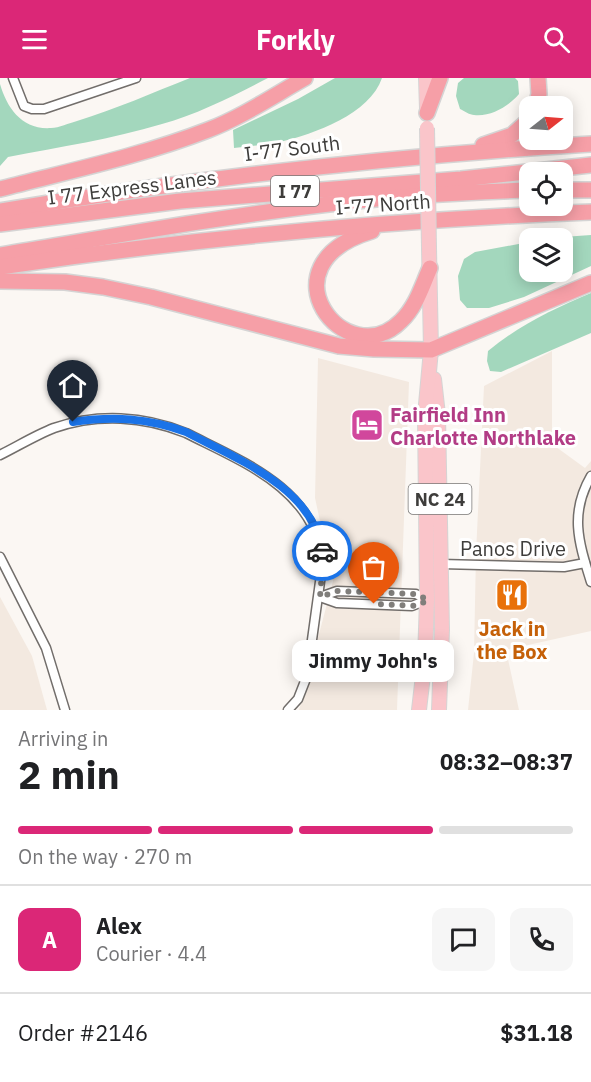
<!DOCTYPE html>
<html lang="en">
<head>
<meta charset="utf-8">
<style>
  body { margin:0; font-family:"IBM Plex Sans",sans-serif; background:#f6f6f6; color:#202124; height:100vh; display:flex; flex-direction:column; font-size:22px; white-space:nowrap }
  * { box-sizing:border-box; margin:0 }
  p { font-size:20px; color:#757577 }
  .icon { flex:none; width:33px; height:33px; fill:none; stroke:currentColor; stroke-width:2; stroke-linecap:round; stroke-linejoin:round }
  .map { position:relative; height:632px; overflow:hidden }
  .sheet { display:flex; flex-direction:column; background:#fff; flex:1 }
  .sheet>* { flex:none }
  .needle { width:39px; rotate:73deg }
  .fabs { position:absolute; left:519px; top:18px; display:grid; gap:12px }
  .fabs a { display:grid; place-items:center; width:54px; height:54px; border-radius:12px; background:#fff; box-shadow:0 3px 15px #0003; font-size:30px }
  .pin { position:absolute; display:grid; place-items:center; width:51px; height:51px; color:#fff; margin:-62px -26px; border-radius:50% 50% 50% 0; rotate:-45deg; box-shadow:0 0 6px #0007 }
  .pin .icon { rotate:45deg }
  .courier { position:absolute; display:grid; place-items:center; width:60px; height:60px; margin:-30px; border:4px solid #1a73e8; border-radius:50%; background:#fff; color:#222; box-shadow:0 2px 8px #0007 }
  .bubble { position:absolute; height:42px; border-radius:12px; background:#fff; box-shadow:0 3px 15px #0003; font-size:20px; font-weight:700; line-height:42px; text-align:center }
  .overview em { font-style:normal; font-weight:700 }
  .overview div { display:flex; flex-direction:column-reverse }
  .overview { display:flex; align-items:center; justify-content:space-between; height:102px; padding:0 18px }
  h1 { font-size:39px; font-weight:700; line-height:45px }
  .bar { display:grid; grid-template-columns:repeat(4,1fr); gap:9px 6px; align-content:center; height:72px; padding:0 18px }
  .bar i { height:8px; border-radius:4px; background:#e0e0e0 }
  .bar .selected { background:#db2777 }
  .bar p { grid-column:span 4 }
  .line { display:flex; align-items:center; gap:15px; padding:0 18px; border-top:2px solid #e0e0e0 }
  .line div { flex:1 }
  .round { display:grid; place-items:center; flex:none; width:63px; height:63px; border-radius:12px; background:#f6f6f6 }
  header { display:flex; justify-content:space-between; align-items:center; height:78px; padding:0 18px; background:#db2777; color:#fff; font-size:27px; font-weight:700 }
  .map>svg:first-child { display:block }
  .built { fill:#f3e9e0 }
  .green { fill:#a3d7bd }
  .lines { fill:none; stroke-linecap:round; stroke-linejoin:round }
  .minor-casing { stroke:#726e6b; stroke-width:11 }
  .primary-casing { stroke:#d5d4d4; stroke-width:16 }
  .motorway-casing { stroke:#d5d4d4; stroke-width:18 }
  .minor { stroke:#fff; stroke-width:8 }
  .primary { stroke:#fac5ca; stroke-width:14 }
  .motorway { stroke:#f69fa7; stroke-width:15 }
  .primary-bridge-casing { stroke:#d5d4d4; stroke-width:16; stroke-linecap:butt }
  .primary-bridge { stroke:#fac5ca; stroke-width:14 }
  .done { stroke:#807e7b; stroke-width:6; stroke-dasharray:0 10.8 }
  .route { stroke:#1a73e8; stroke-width:8 }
  .labels { text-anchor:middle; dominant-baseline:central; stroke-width:6; stroke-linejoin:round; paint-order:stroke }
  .shield { fill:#fff; stroke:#787776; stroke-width:1.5 }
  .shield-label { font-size:18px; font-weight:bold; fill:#3e3d3b }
  .street-label { font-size:20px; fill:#3e3d3b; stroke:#fff }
  .hotel-label { font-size:20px; font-weight:bold; fill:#b23c85; stroke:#fff; text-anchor:start }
  .food-label { font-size:20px; font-weight:bold; fill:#c56008; stroke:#fff }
</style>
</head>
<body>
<header><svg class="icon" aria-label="menu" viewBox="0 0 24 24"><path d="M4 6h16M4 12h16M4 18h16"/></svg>Forkly<svg class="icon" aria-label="search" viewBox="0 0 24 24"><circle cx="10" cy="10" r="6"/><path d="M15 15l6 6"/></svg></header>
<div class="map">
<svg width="591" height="632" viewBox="0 0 591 632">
  <rect width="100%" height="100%" fill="#fbf7f3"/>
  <g class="built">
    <polygon points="552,273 552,366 585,390 591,383 591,553 506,572 519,632 468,632 474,575 476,475 484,308"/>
    <polygon points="318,280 409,304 397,632 299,632 333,503 315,420"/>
    <polygon points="0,519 32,578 47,632 0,632"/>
  </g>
  <g class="green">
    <path d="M190 0H268C235 17 198 36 162 46 112 61 60 69 8 79L0 88V6C7 30 22 52 51 50 59 50 69 45 77 43 116 31 152 15 190 0Z"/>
    <path d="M335 0H382C370 36 314 56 280 64 265 67 249 68 234 70L233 52 298 21Z"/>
    <path d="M464 0H515L518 3 519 16C509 28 491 39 474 37 470 37 464 33 460 31L456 18 458 5Z"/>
    <polygon points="591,157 591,188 524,219 489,230 467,230 460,222 458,198 464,181 475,174 529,164 530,194 562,194 562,160 549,160"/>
    <path d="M591 215V255L501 294 490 293 487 283 488 273C518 248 555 230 591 215Z"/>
  </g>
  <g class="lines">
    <defs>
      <g id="minor">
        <polyline points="13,0 24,28 32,31 44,31 136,0"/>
        <path d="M0 377C18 368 36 357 54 350 98 335 144 338 186 355 243 384 313 410 323 482L307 598 298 621 288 632"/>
        <path d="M591 398C569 436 579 465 591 504"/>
        <polyline points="0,479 46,570 65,632"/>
        <polyline points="441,486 564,489 585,485"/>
        <polyline points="320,519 337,513 416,516 427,522"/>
        <polyline points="320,519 337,525 412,528 427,522"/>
      </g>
      <g id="primary">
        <polyline points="426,0 427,31"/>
        <polyline points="434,301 438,337 442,552 439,632"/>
        <polyline points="419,632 425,580 427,522 425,337 431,272 429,170"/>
      </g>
      <g id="motorway">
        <polyline points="536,28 539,16 538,0"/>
        <polyline points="427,35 440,0"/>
        <polyline points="483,67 512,57 530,41"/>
        <path d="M0 111C69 93 141 78 208 52 242 39 273 18 305 0"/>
        <polyline points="562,112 591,112"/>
        <path d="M0 133C196 100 393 78 591 66"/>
        <polyline points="0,146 180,123 461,101 591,87"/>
        <path d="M372 153C258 187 347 298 401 243 416 229 422 208 430 190"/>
        <path d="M0 177C109 159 219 139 329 126 396 118 462 114 530 112"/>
        <path d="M0 189C196 160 393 142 591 134"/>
        <polyline points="0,203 65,204 103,209 151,219 339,268 374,271 431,272 591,205"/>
      </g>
    </defs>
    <use href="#minor" class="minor-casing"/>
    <use href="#primary" class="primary-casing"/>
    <use href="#motorway" class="motorway-casing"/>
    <use href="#minor" class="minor"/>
    <use href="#primary" class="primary"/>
    <use href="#motorway" class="motorway"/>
    <defs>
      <polyline id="primary-bridge" points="427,50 429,170"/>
    </defs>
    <use href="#primary-bridge" class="primary-bridge-casing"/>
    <use href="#primary-bridge" class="primary-bridge"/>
  </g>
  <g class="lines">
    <polyline class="done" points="322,473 323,482 320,519 337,513 416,516 428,522 416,528 374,526"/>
    <path class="route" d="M73 344C113 338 148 340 186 354 235 380 314 410 322 473"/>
  </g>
  <defs>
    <symbol id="hotel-square" viewBox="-11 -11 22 22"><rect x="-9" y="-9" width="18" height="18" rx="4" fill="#d1479c" stroke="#fff"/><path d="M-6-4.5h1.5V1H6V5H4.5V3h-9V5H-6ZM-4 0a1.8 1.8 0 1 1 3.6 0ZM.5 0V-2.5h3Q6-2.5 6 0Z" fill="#fff"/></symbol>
    <symbol id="restaurant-square" viewBox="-11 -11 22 22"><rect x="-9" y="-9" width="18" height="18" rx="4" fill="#e8710a" stroke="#fff"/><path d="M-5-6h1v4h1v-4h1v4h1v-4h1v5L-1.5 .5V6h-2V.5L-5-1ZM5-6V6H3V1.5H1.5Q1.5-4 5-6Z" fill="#fff"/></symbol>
  </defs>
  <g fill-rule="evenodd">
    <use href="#hotel-square" x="348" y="328" width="38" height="38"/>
    <use href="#restaurant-square" x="493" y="498" width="38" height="38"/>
  </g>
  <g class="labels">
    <g class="shield">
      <rect x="271" y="98" width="48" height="30" rx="4.5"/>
      <rect x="408.5" y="406" width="63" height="30" rx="4.5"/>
    </g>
    <g class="shield-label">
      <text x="295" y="113">I 77</text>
      <text x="440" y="421">NC 24</text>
    </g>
    <g class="street-label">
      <text transform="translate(292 70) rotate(-7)">I-77 South</text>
      <text transform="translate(132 109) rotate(-7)">I 77 Express Lanes</text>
      <text transform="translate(383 126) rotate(-4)">I-77 North</text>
      <text x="513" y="470">Panos Drive</text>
    </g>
    <g class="hotel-label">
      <text x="390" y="336">Fairfield Inn<tspan x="390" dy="23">Charlotte Northlake</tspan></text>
    </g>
    <g class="food-label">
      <text x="512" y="550">Jack in<tspan x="512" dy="23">the Box</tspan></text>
    </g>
  </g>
</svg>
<div class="fabs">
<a><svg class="needle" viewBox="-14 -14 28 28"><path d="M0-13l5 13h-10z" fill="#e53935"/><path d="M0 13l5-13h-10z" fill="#757577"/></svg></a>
<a><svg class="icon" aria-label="locate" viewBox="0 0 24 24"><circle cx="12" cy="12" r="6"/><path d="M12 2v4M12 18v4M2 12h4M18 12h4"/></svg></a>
<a><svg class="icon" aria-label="layers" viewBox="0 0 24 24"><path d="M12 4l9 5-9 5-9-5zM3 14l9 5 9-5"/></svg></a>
</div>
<div class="pin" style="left:374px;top:526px;background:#ea580c"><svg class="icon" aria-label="bag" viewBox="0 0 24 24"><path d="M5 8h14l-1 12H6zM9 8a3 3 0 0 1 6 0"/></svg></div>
<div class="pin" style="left:73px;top:344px;background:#1f2937"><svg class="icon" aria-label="home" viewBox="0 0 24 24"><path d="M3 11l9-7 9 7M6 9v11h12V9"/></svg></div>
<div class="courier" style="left:322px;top:473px"><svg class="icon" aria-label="car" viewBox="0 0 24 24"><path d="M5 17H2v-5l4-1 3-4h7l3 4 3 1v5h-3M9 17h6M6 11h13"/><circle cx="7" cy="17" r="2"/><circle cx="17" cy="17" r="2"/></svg></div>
<div class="bubble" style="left:292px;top:562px;width:162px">Jimmy John's</div>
</div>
<section class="sheet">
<div class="overview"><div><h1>2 min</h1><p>Arriving in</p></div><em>08:32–08:37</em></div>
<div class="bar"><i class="selected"></i><i class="selected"></i><i class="selected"></i><i></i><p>On the way · 270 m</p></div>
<div class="line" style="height:108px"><b class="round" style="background:#db2777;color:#fff">A</b><div><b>Alex</b><p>Courier · 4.4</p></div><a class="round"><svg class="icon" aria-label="chat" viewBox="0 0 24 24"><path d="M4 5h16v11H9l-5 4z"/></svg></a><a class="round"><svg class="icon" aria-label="phone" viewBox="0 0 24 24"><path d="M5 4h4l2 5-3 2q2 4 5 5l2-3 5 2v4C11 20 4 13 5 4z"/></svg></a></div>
<div class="line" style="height:78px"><div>Order #2146</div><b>$31.18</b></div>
</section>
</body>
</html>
